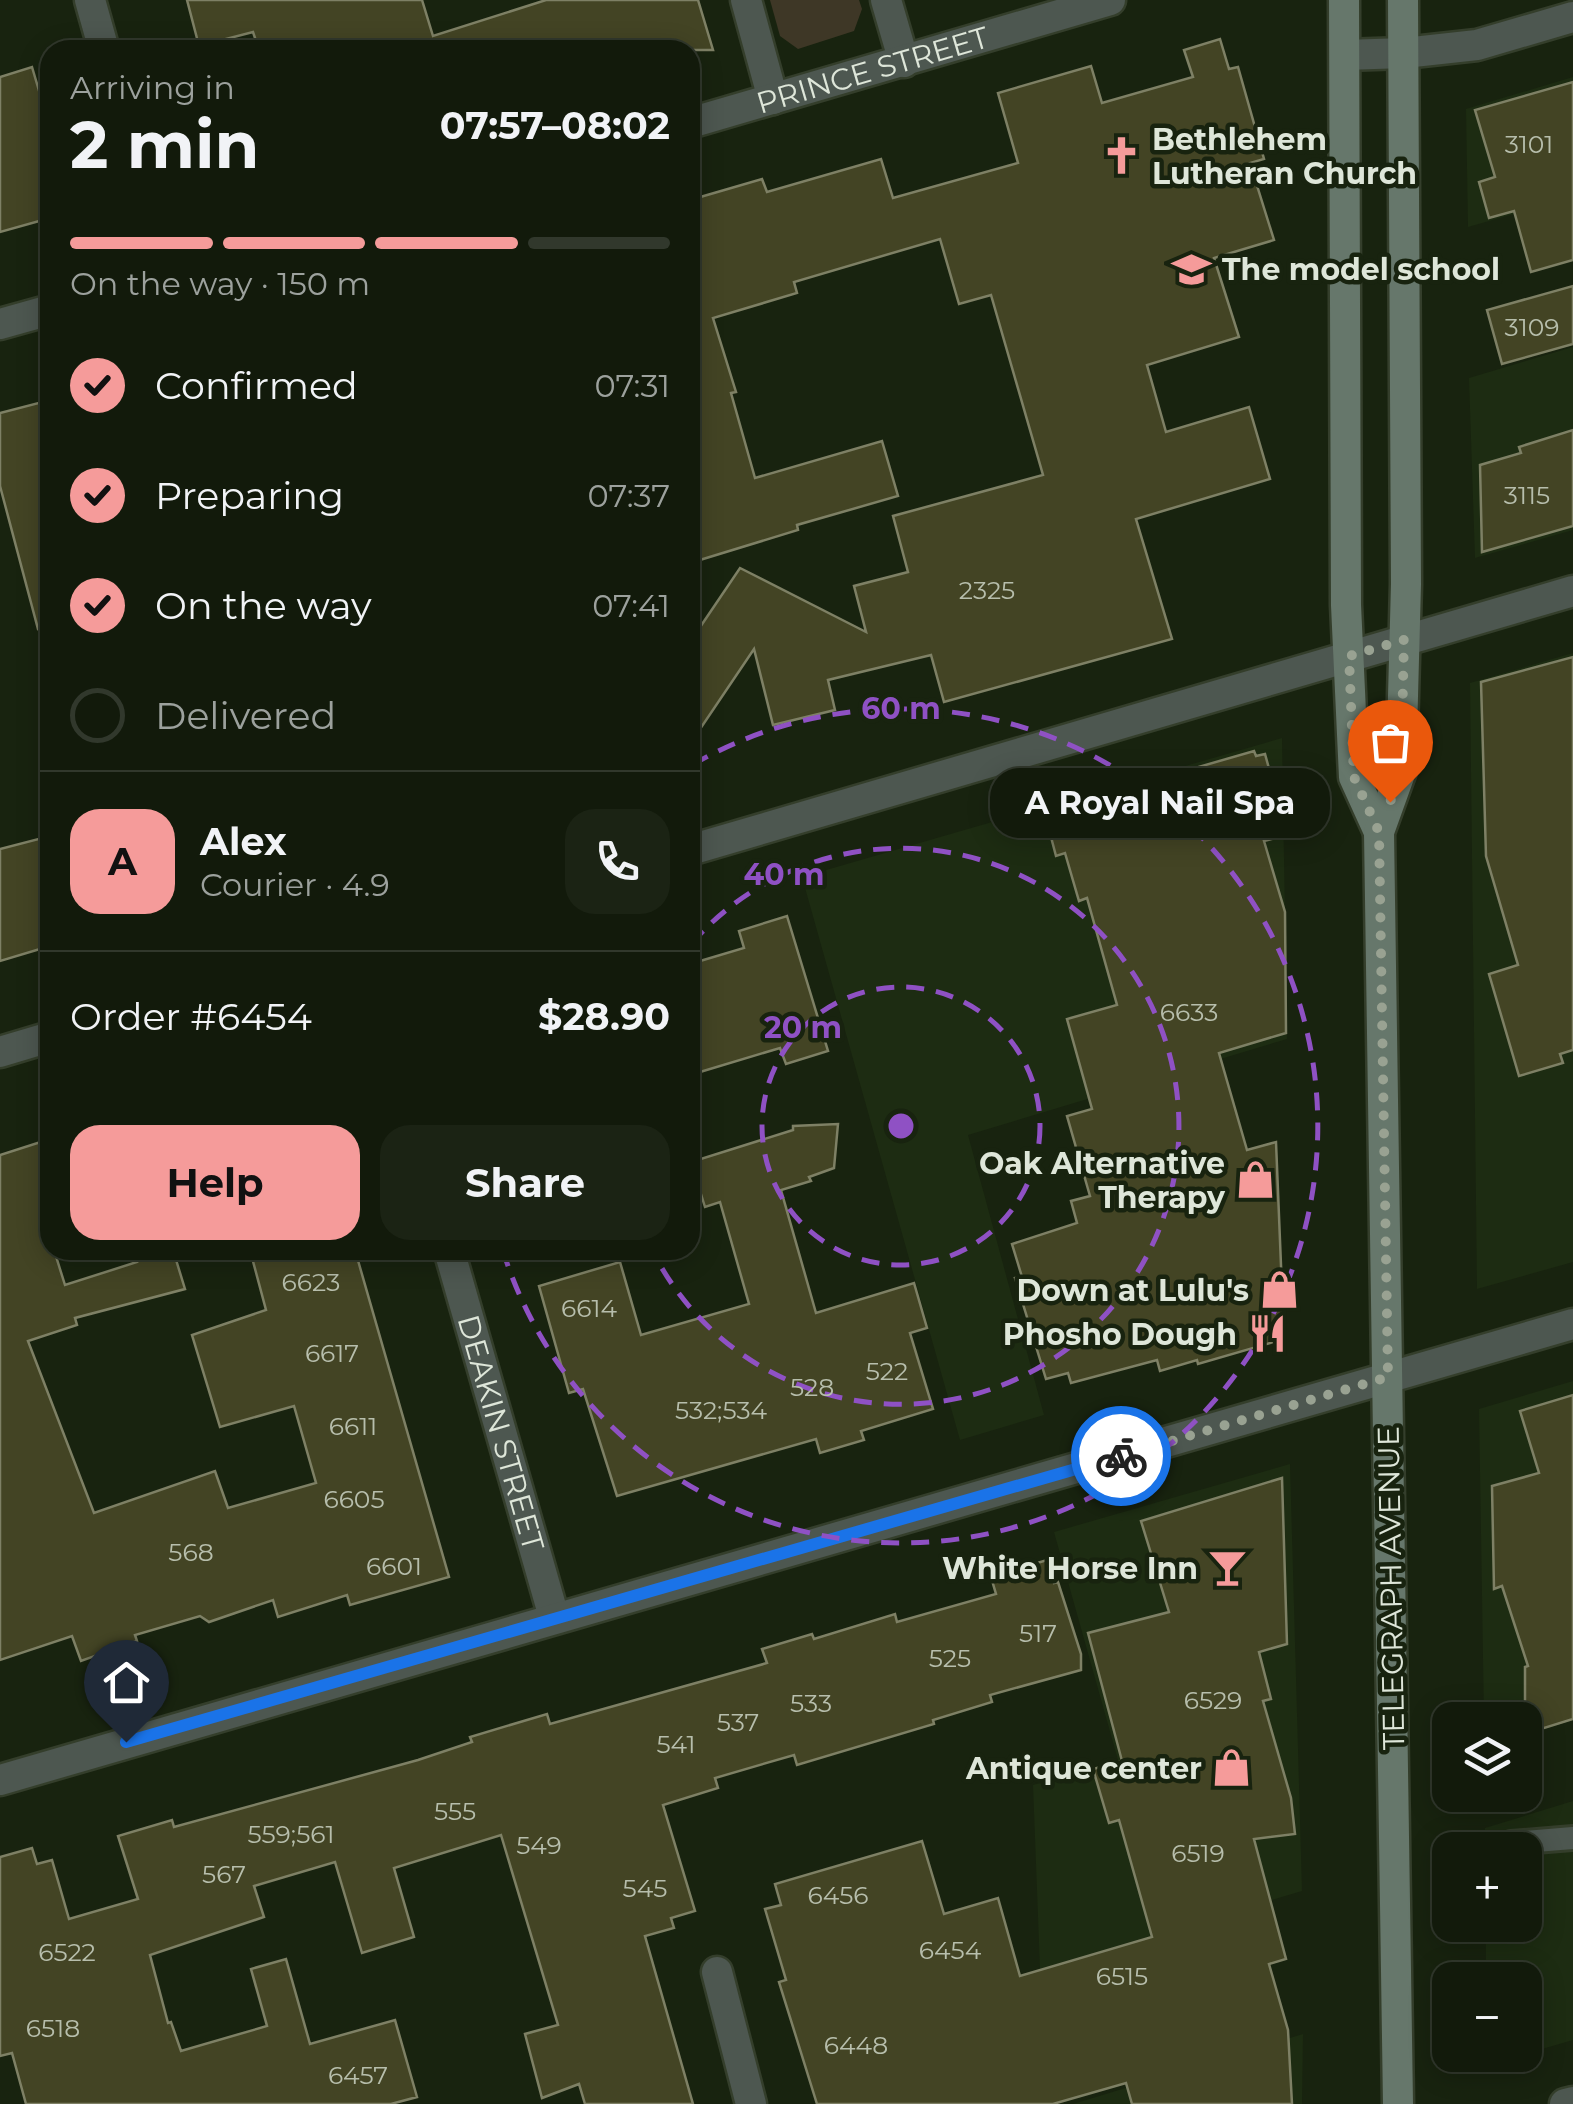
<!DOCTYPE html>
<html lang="en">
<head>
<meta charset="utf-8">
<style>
  body { margin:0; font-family:Montserrat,sans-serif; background:#1b2314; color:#f1f3f6; height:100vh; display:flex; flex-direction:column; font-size:38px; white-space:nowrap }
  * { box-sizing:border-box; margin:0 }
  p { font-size:32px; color:#9ca19d }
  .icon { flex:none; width:55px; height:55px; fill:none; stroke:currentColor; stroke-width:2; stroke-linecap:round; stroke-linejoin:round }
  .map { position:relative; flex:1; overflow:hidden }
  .panel { position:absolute; left:40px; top:40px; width:660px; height:1220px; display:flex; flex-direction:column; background:#121a0b; border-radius:30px; box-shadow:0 5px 25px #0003,0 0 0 2px #31382c }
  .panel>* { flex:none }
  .tools { position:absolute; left:1432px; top:1702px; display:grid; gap:20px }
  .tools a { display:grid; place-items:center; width:110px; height:110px; border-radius:20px; background:#121a0b; box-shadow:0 5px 25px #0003,0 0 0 2px #31382c; font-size:50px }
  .pin { position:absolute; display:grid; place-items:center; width:85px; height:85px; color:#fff; margin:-102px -42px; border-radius:50% 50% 50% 0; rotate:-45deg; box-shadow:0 0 10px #0007 }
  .pin .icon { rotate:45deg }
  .courier { position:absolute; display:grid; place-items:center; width:100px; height:100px; margin:-50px; border:8px solid #1a73e8; border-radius:50%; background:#fff; color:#222; box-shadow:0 2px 12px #0007 }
  .bubble { position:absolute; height:70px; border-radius:30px; background:#121a0b; box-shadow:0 5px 25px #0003,0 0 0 2px #31382c; font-size:32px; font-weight:700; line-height:70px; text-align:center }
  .overview em { font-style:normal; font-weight:700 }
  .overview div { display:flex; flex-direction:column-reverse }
  .overview { display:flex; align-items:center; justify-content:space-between; height:170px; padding:0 30px }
  h1 { font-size:65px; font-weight:700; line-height:75px }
  .bar { display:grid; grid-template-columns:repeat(4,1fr); gap:15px 10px; align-content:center; height:120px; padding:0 30px }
  .bar i { height:12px; border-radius:8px; background:#31382c }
  .bar .selected { background:#f59b9a }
  .bar p { grid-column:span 4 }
  .line { display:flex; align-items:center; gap:25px; padding:0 30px; border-top:2px solid #31382c }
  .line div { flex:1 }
  .round { display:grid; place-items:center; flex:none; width:105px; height:105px; border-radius:30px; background:#1b2314 }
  ol { padding:0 30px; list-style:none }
  li { display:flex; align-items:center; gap:30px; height:110px }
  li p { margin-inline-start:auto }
  li .icon { padding:10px; border-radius:50%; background:#f59b9a; color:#111; stroke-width:4 }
  li:last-child { color:#9ca19d }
  li i { width:55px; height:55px; border:5px solid #31382c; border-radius:50% }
  .button { display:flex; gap:20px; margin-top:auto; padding:20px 30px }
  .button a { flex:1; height:115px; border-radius:30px; background:#f59b9a; color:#111; font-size:40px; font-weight:700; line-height:115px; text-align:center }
  .button a+a { background:#1b2314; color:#f1f3f6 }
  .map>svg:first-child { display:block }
  .built { fill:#1d2c12 }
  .green { fill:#3e3726 }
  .building { fill:#434424; stroke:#7e8065; stroke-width:2.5 }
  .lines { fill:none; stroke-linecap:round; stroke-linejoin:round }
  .lane-casing { stroke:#343e2b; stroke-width:28 }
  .street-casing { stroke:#343e2b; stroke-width:35 }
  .secondary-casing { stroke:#343e2b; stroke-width:35 }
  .lane { stroke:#4d5750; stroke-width:22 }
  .street { stroke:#4d5750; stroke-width:30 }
  .secondary { stroke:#66776b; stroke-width:30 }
  .done { stroke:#99a292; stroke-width:10; stroke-dasharray:0 18 }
  .route { stroke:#1a73e8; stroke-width:12 }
  .ring { fill:none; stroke:#8f51c4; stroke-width:5; stroke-dasharray:18 12 }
  .labels { text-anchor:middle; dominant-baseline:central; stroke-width:9; stroke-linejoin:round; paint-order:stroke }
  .number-label { font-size:25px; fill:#b7beac }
  .street-label { font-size:30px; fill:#dee6d9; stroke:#18230f }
  .poi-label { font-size:30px; font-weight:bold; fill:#dee6d9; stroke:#18230f; text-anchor:end }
  .centre { fill:#8f51c4; stroke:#18230f; stroke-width:5 }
  .ring-label { font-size:30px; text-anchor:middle; font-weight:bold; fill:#8f51c4; stroke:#18230f; stroke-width:9; stroke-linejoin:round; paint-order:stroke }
</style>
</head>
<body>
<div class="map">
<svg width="1573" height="2104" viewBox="0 0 1573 2104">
  <rect width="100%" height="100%" fill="#18230f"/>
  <g class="built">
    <polygon points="1573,77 1573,197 1468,227 1466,109"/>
    <polygon points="1573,347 1573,530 1475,558 1469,378"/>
    <polygon points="1573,653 1573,1262 1477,1289 1470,683"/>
    <polygon points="1282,738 1287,1039 968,1135 1044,1415 960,1440 802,877"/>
    <polygon points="1573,1381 1573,1720 1525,1735 1525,1720 1484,1720 1479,1409"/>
    <polygon points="1290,1464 1302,1891 1040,1969 1033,1785 1118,1760 1054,1532"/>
    <polygon points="1573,1801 1573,2040 1525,2054 1525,1980 1486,1980 1486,1925 1525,1925 1525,1850 1485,1850 1485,1828"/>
    <polygon points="1303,2034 1302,2104 1073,2104"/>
  </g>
  <polygon class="green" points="770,0 859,0 862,9 854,31 798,49 780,36"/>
  <g class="building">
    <polygon points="187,0 422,0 433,36 546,0 698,0 713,50 259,50 253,32 199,46"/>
    <polygon points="1220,39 1229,69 1238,67 1264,159 1250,163 1274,240 1214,258 1239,337 1147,365 1166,432 1249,407 1270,479 1136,519 1172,639 944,702 931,655 828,680 835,710 773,725 754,649 690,744 690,642 740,568 866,632 854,586 908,572 893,516 1043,475 991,295 959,304 940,239 794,282 797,293 713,318 736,392 731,393 755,478 882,441 898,496 797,525 798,530 690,563 690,200 762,179 767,192 881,159 893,198 1018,163 998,93 1091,66 1102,103 1193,77 1184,50"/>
    <polygon points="32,67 50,128 50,218 0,232 0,77"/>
    <polygon points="1573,82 1573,260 1531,272 1514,211 1489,218 1479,182 1495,177 1475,110"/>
    <polygon points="1573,286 1573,344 1502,364 1487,310"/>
    <polygon points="50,400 50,627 38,629 0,486 0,413"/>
    <polygon points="1573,430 1573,526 1482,552 1480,465 1521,453 1519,447"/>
    <polygon points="1573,657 1573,1050 1560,1054 1563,1063 1519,1076 1489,974 1518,965 1486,856 1481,682"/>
    <polygon points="1254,751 1256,756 1265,754 1276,794 1267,796 1279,837 1264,841 1285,912 1286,1033 1219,1053 1247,1150 1276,1142 1284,1339 1198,1364 1197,1360 1160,1371 1157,1360 1071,1383 1068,1373 1046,1379 1015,1278 1022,1277 1012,1244 1077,1223 1071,1201 1090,1196 1067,1116 1092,1109 1067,1019 1117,1005 1087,898 1079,901 1065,853 1056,856 1046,818 1055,815 1053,809"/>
    <polygon points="50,836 50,946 0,961 0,849"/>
    <polygon points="787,916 828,1051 786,1064 780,1048 690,1075 690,964 744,948 739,931"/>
    <polygon points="838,1124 834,1168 809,1177 811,1181 781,1190 816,1313 914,1283 927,1328 910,1333 933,1409 861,1431 864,1440 820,1453 816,1439 617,1496 583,1389 569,1393 539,1286 620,1262 641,1335 749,1304 720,1202 705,1207 691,1162 793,1130 793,1126"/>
    <polygon points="50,1139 50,1250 54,1250 65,1285 137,1262 133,1250 173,1250 185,1289 75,1318 77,1325 28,1341 94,1513 215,1471 228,1508 316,1483 294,1406 220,1427 192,1335 266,1310 250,1250 355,1250 449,1577 350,1605 347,1595 278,1617 273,1600 209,1622 200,1616 135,1635 137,1641 81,1661 72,1636 0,1660 0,1155"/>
    <polygon points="1573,1395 1573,1719 1525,1734 1525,1667 1528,1666 1502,1586 1494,1589 1492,1486 1539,1473 1520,1411"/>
    <polygon points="1282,1478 1287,1644 1259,1652 1271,1699 1263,1701 1291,1798 1295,1834 1254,1839 1286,1959 1269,1964 1288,2030 1292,2104 1132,2104 1126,2083 1053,2104 817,2104 779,1982 786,1980 765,1909 781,1905 775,1884 922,1841 944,1914 998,1898 1020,1976 1152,1937 1119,1820 1109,1823 1093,1769 1122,1761 1088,1633 1169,1612 1141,1521"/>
    <polygon points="1047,1560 1054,1583 1058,1582 1081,1654 1081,1670 990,1695 992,1702 933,1720 934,1724 797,1765 794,1755 715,1778 718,1788 663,1805 695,1911 671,1918 674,1928 645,1936 693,2104 585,2104 579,2084 542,2098 525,2034 558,2025 501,1835 394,1868 414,1937 362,1953 335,1862 254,1886 264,1917 150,1955 168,2023 171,2022 181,2051 267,2026 251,1969 286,1959 310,2044 395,2020 417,2097 391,2104 26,2104 12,2053 0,2056 0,1857 32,1848 37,1864 52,1860 69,1919 138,1899 118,1836 172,1820 174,1827 418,1760 472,1742 470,1737 547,1714 550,1724 767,1663 762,1649 812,1634 814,1639 895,1614 897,1622 996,1594 991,1577"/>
  </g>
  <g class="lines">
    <defs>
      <polyline id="lane" points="1511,1843 1573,1838"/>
      <g id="street">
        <polyline points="90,0 104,50"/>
        <polyline points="746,0 773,99"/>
        <polyline points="886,0 904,62"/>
        <polyline points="1345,55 1404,53 1477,45 1573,17"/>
        <path id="s1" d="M690 123 1110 0"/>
        <polyline points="0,324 50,310"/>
        <polyline points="690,850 1573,591"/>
        <polyline points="0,1052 50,1037"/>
        <path id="s2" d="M449 1250 554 1617"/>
        <polyline points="0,1780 1573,1324"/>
        <polyline points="717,1972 751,2104"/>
        <polyline points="1565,2104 1573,2102"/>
      </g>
      <g id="secondary">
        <polyline points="1344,0 1346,605 1354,777 1379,832"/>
        <polyline points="1398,2104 1379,832 1401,771 1406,584 1403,0"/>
      </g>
    </defs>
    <use href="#lane" class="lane-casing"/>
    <use href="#street" class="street-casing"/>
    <use href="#secondary" class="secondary-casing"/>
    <use href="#lane" class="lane"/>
    <use href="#street" class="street"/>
    <use href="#secondary" class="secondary"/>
  </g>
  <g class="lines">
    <polyline class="done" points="1121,1456 1388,1377 1379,832 1354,777 1349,656 1404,640 1401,771 1390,802"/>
    <polyline class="route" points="126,1742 1121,1456"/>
  </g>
  <g class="ring">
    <circle cx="901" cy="1126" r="139"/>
    <path d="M691 944A278 278 0 1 1 652 1250"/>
    <path d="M692 765A417 417 0 1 1 503 1251"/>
  </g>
  <defs>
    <symbol id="church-bare" viewBox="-9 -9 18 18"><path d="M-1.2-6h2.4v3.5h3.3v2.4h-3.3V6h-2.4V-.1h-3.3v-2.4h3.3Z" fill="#f59b9a" stroke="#18230f" stroke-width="2.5" paint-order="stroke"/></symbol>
    <symbol id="school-bare" viewBox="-9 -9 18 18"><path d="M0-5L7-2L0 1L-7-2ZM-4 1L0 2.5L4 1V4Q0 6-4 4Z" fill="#f59b9a" stroke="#18230f" stroke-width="2.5" paint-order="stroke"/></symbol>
    <symbol id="shop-bare" viewBox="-9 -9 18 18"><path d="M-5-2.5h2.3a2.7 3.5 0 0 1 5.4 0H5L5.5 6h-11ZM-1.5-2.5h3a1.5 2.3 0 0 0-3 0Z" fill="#f59b9a" stroke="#18230f" stroke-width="2.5" paint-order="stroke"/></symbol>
    <symbol id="restaurant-bare" viewBox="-9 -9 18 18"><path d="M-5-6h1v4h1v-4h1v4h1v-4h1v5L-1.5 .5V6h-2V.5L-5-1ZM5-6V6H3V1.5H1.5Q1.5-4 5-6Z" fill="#f59b9a" stroke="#18230f" stroke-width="2.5" paint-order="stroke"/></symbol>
    <symbol id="bar-bare" viewBox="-9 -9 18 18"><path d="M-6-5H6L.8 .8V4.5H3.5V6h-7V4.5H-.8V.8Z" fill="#f59b9a" stroke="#18230f" stroke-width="2.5" paint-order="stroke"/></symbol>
  </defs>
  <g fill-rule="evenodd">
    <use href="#church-bare" x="1094" y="128" width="55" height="55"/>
    <use href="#school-bare" x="1164" y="242" width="55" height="55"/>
    <use href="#shop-bare" x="1228" y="1152" width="55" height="55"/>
    <use href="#shop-bare" x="1252" y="1262" width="55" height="55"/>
    <use href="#restaurant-bare" x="1240" y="1306" width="55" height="55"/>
    <use href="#bar-bare" x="1200" y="1540" width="55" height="55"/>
    <use href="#shop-bare" x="1204" y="1740" width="55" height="55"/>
  </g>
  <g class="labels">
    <g class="number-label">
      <text x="1529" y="144">3101</text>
      <text x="1532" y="327">3109</text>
      <text x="1527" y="495">3115</text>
      <text x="987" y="590">2325</text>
      <text x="1189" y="1012">6633</text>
      <text x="311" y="1282">6623</text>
      <text x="589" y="1308">6614</text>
      <text x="332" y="1353">6617</text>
      <text x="887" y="1371">522</text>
      <text x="812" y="1387">528</text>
      <text x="721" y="1410">532;534</text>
      <text x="353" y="1426">6611</text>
      <text x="354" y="1499">6605</text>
      <text x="191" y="1552">568</text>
      <text x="394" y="1566">6601</text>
      <text x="1038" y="1633">517</text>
      <text x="950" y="1658">525</text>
      <text x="1213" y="1700">6529</text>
      <text x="811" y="1703">533</text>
      <text x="738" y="1722">537</text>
      <text x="676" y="1744">541</text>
      <text x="455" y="1811">555</text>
      <text x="291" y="1834">559;561</text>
      <text x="539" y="1845">549</text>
      <text x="1198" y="1853">6519</text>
      <text x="224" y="1874">567</text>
      <text x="645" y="1888">545</text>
      <text x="838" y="1895">6456</text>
      <text x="950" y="1950">6454</text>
      <text x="67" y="1952">6522</text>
      <text x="1122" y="1976">6515</text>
      <text x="53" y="2028">6518</text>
      <text x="856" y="2045">6448</text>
      <text x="358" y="2075">6457</text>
    </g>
    <g class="street-label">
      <text stroke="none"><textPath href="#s1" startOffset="190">PRINCE STREET</textPath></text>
      <text stroke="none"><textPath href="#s2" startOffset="190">DEAKIN STREET</textPath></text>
      <text transform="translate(1391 1588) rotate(-91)">TELEGRAPH AVENUE</text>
    </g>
    <g class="poi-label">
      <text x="1152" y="139" text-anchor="start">Bethlehem<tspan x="1152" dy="34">Lutheran Church</tspan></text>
      <text x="1222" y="269" text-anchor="start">The model school</text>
      <text x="1225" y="1163">Oak Alternative<tspan x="1225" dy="34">Therapy</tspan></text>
      <text x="1249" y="1290">Down at Lulu's</text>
      <text x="1237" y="1334">Phosho Dough</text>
      <text x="1198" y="1568">White Horse Inn</text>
      <text x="1202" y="1768">Antique center</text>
    </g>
  </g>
  <circle cx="901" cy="1126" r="15" class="centre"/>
  <g class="ring-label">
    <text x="901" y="719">60 m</text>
    <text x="784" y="885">40 m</text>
    <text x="803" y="1038">20 m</text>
  </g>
</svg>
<div class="tools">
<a><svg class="icon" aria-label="layers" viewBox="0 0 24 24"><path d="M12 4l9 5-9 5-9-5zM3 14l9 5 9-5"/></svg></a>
<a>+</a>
<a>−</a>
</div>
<div class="pin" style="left:1390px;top:802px;background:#ea580c"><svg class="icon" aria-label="bag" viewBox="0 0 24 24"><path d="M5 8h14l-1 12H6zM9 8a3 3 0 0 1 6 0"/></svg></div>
<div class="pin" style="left:126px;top:1742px;background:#1f2937"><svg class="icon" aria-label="home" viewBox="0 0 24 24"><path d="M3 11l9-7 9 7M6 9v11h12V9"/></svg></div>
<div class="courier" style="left:1121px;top:1456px"><svg class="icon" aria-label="bike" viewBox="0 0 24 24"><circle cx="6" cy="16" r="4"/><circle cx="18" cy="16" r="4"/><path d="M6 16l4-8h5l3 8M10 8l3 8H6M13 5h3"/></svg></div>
<div class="bubble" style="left:990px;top:768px;width:340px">A Royal Nail Spa</div>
<section class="panel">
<div class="overview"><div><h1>2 min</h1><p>Arriving in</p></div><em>07:57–08:02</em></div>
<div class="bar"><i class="selected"></i><i class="selected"></i><i class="selected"></i><i></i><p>On the way · 150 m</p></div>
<ol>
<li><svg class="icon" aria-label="check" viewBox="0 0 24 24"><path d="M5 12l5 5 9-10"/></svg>Confirmed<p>07:31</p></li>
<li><svg class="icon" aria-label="check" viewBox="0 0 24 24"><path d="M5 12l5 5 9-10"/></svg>Preparing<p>07:37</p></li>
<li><svg class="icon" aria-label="check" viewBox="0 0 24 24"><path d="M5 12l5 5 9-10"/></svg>On the way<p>07:41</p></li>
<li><i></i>Delivered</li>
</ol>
<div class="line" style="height:180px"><b class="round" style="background:#f59b9a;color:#111">A</b><div><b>Alex</b><p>Courier · 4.9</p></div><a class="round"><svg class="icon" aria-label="phone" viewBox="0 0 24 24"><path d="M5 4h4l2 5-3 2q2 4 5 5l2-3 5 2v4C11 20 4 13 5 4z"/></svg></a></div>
<div class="line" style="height:130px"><div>Order #6454</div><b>$28.90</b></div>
<div class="button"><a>Help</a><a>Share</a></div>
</section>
</div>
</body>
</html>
